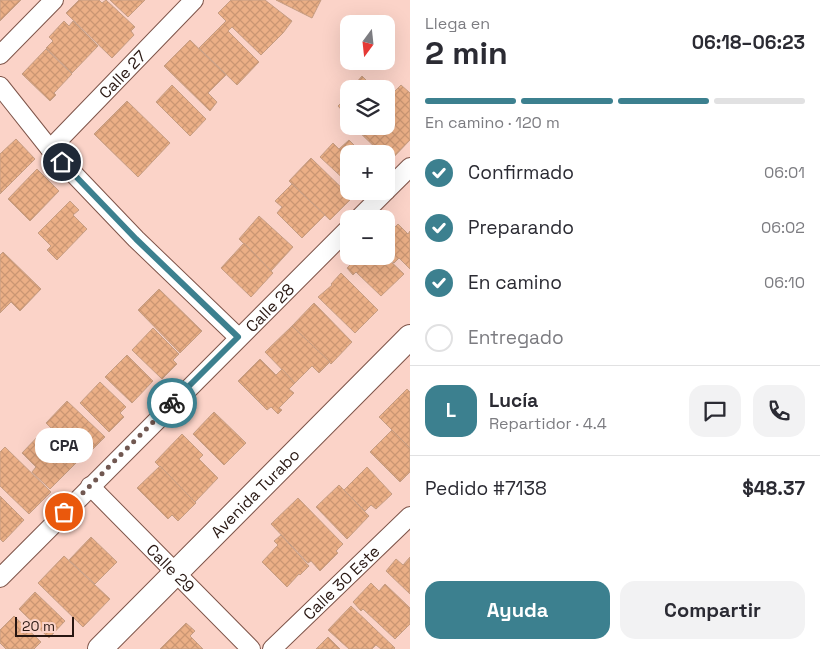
<!DOCTYPE html>
<html lang="es">
<head>
<meta charset="utf-8">
<style>
  body { margin:0; font-family:"Space Grotesk",sans-serif; background:#f2f2f3; color:#2b2b33; height:100vh; display:flex; flex-direction:column; font-size:19px; white-space:nowrap }
  * { box-sizing:border-box; margin:0 }
  p { font-size:16px; color:#7c7c81 }
  .icon { flex:none; width:28px; height:28px; fill:none; stroke:currentColor; stroke-width:2; stroke-linecap:round; stroke-linejoin:round }
  .map { position:relative; flex:1; overflow:hidden }
  .drawer { display:flex; flex-direction:column; background:#fff; width:410px }
  .drawer>* { flex:none }
  .needle { width:32px; rotate:195deg }
  .tools { position:absolute; left:340px; top:15px; display:grid; gap:10px }
  .tools a { display:grid; place-items:center; width:55px; height:55px; border-radius:10px; background:#fff; box-shadow:0 5px 20px #0002; font-size:25px }
  .scale { position:absolute; left:15px; bottom:12px; width:59px; box-sizing:border-box; padding-left:5px; border:2px solid #271611; border-top:0; font-size:14px; line-height:18px; white-space:nowrap; color:#271611; -webkit-text-stroke:4px #fbd3c8; paint-order:stroke }
  .pin { position:absolute; display:grid; place-items:center; width:42px; height:42px; color:#fff; margin:-21px; border:2px solid #fff; border-radius:50%; box-shadow:0 1px 5px #0007 }
  .courier { position:absolute; display:grid; place-items:center; width:50px; height:50px; margin:-25px; border:4px solid #3c808f; border-radius:50%; background:#fff; color:#222; box-shadow:0 1px 6px #0007 }
  .bubble { position:absolute; height:35px; border-radius:15px; background:#fff; box-shadow:0 5px 20px #0002; font-size:16px; font-weight:800; line-height:35px; text-align:center }
  .head em { font-style:normal; font-weight:800 }
  .head div { display:flex; flex-direction:column-reverse }
  .head { display:flex; align-items:center; justify-content:space-between; height:85px; padding:0 15px }
  h1 { font-size:32px; font-weight:800; line-height:38px }
  .bar { display:grid; grid-template-columns:repeat(4,1fr); gap:8px 5px; align-content:center; height:60px; padding:0 15px }
  .bar i { height:6px; border-radius:4px; background:#e1e1e2 }
  .bar .selected { background:#3c808f }
  .bar p { grid-column:span 4 }
  .line { display:flex; align-items:center; gap:12px; padding:0 15px; border-top:1px solid #e1e1e2 }
  .line div { flex:1 }
  .round { display:grid; place-items:center; flex:none; width:52px; height:52px; border-radius:15px; background:#f2f2f3 }
  ol { padding:0 15px; list-style:none }
  li { display:flex; align-items:center; gap:15px; height:55px }
  li p { margin-inline-start:auto }
  li .icon { padding:5px; border-radius:50%; background:#3c808f; color:#fff; stroke-width:4 }
  li:last-child { color:#7c7c81 }
  li i { width:28px; height:28px; border:2px solid #e1e1e2; border-radius:50% }
  .cta { display:flex; gap:10px; margin-top:auto; padding:10px 15px }
  .cta a { flex:1; height:58px; border-radius:15px; background:#3c808f; color:#fff; font-size:20px; font-weight:800; line-height:58px; text-align:center }
  .cta a+a { background:#f2f2f3; color:#2b2b33 }
  main { display:flex; flex:1; min-height:0 }
  .map>svg:first-child { display:block }
  .building { fill:url(#building-cross-hatch); stroke:#c59d83 }
  .lines { fill:none; stroke-linecap:round; stroke-linejoin:round }
  .street-casing { stroke:#7e5449; stroke-width:20 }
  .secondary-casing { stroke:#7e5449; stroke-width:26 }
  .street { stroke:#fff; stroke-width:18 }
  .secondary { stroke:#fff; stroke-width:24 }
  .done { stroke:#715851; stroke-width:5; stroke-dasharray:0 9 }
  .route { stroke:#3c808f; stroke-width:6 }
  .labels { text-anchor:middle; dominant-baseline:central; stroke-width:4; stroke-linejoin:round; paint-order:stroke }
  .street-label { font-size:16px; fill:#271611; stroke:#fbd3c8 }
</style>
</head>
<body>
<main>
<div class="map">
<svg width="410" height="649" viewBox="0 0 410 649">
  <defs>
    <pattern id="building-cross-hatch" width="8" height="8" patternUnits="userSpaceOnUse" patternTransform="scale(1.25)"><rect width="8" height="8" fill="#ebaf86"/><path d="M0 0l8 8M0 8l8-8" fill="none" stroke="#ca9673"/></pattern>
  </defs>
  <rect width="100%" height="100%" fill="#fbd3c8"/>
  <g class="building">
    <polygon points="0,0 21,0 0,21"/>
    <polygon points="79,0 99,0 102,3 106,0 135,27 131,31 134,35 112,58 66,13"/>
    <polygon points="110,0 145,0 128,17"/>
    <polygon points="231,0 265,0 292,21 283,33 261,55 232,27 228,31 259,62 237,85 199,48 226,21 218,13"/>
    <polygon points="276,0 321,0 312,18"/>
    <polygon points="64,21 69,26 73,21 98,46 72,73 46,48 53,41 49,37"/>
    <polygon points="190,40 226,75 208,93 217,102 210,111 164,66"/>
    <polygon points="46,49 72,74 54,93 56,95 50,101 22,74"/>
    <polygon points="362,76 375,89 357,89 360,86 356,83"/>
    <polygon points="172,85 206,119 190,136 156,102"/>
    <polygon points="401,85 410,93 410,140 390,161 386,158 386,154 382,154 353,126 386,126 386,100"/>
    <polygon points="349,95 349,122 345,118 347,116 338,106"/>
    <polygon points="127,101 170,143 138,177 94,134"/>
    <polygon points="16,139 35,159 0,194 0,154"/>
    <polygon points="349,140 363,154 349,154 349,184 320,157 333,143 339,149"/>
    <polygon points="311,158 352,198 330,220 289,181"/>
    <polygon points="37,169 59,191 30,221 8,199"/>
    <polygon points="292,184 325,215 302,238 277,213 282,207 275,201"/>
    <polygon points="70,201 79,210 73,215 87,229 57,260 47,250 51,246 38,233"/>
    <polygon points="259,216 293,247 271,271 239,239"/>
    <polygon points="398,224 408,234 410,231 410,269 399,258 394,263 385,256 386,256 386,236"/>
    <polygon points="244,243 273,273 251,297 221,268"/>
    <polygon points="3,252 41,289 20,311 11,302 0,313 0,255"/>
    <polygon points="359,256 385,256 404,274 381,296 356,272 353,275 347,268"/>
    <polygon points="341,273 378,310 355,333 318,297 332,285 331,284"/>
    <polygon points="159,289 202,331 180,353 138,310"/>
    <polygon points="314,303 352,342 331,364 292,326"/>
    <polygon points="292,326 330,362 319,373 312,366 295,383 265,352"/>
    <polygon points="153,328 179,354 173,360 177,364 162,379 132,350"/>
    <polygon points="127,355 153,381 132,403 105,377"/>
    <polygon points="260,359 276,375 282,369 295,383 289,389 294,393 279,408 282,410 278,414 271,407 267,410 238,381"/>
    <polygon points="100,382 126,407 120,413 124,417 109,432 80,403"/>
    <polygon points="407,389 410,392 410,448 379,417"/>
    <polygon points="67,401 105,437 83,459 46,423"/>
    <polygon points="214,412 246,443 224,465 193,434"/>
    <polygon points="392,430 410,448 410,472 400,482 370,452"/>
    <polygon points="43,431 76,463 50,489 32,472 36,467 22,453"/>
    <polygon points="182,434 203,455 199,459 218,478 195,502 155,462"/>
    <polygon points="5,447 51,492 29,514 0,486 0,452"/>
    <polygon points="160,466 196,503 178,521 172,515 168,519 137,488"/>
    <polygon points="367,467 392,494 376,509 371,505 365,511 344,490"/>
    <polygon points="339,485 369,516 347,539 316,507"/>
    <polygon points="0,496 24,520 3,542 0,539"/>
    <polygon points="298,498 343,544 336,551 338,553 320,571 311,561 308,563 271,524"/>
    <polygon points="281,535 309,566 300,575 299,574 287,587 262,562 278,545 274,541"/>
    <polygon points="91,537 117,562 95,584 69,560"/>
    <polygon points="64,556 110,599 83,627 38,583"/>
    <polygon points="410,557 410,594 386,571 396,559 403,565"/>
    <polygon points="371,583 379,591 385,584 410,608 410,624 395,639 363,609 361,611 353,602"/>
    <polygon points="35,592 65,621 49,638 19,609"/>
    <polygon points="351,606 395,648 394,649 381,649 376,645 372,649 349,649 328,630"/>
    <polygon points="14,616 41,642 34,649 6,649 0,643 0,630"/>
    <polygon points="186,623 195,631 190,636 203,649 160,649"/>
    <polygon points="328,637 340,649 316,649"/>
  </g>
  <g class="lines">
    <defs>
      <g id="street">
        <polyline points="0,55 54,0"/>
        <polyline points="0,86 50,149 136,239 238,337"/>
        <path id="s1" d="M50 149 194 0"/>
        <polyline points="386,191 410,167"/>
        <polyline points="358,219 386,191"/>
        <path id="s2" d="M90 486 251 649"/>
        <path id="s3" d="M0 578 349 228"/>
        <path id="s4" d="M272 649 410 516"/>
      </g>
      <g id="secondary">
        <path id="s5" d="M100 649 410 337"/>
      </g>
    </defs>
    <use href="#street" class="street-casing"/>
    <use href="#secondary" class="secondary-casing"/>
    <use href="#street" class="street"/>
    <use href="#secondary" class="secondary"/>
  </g>
  <g class="lines">
    <polyline class="done" points="64,512 172,403"/>
    <polyline class="route" points="62,162 136,239 238,337 172,403"/>
  </g>
  <g class="labels">
    <g class="street-label">
      <text stroke="none"><textPath href="#s1" startOffset="104">Calle 27</textPath></text>
      <text stroke="none"><textPath href="#s3" startOffset="382">Calle 28</textPath></text>
      <text stroke="none"><textPath href="#s5" startOffset="220">Avenida Turabo</textPath></text>
      <text stroke="none"><textPath href="#s2" startOffset="115">Calle 29</textPath></text>
      <text stroke="none"><textPath href="#s4" startOffset="96">Calle 30 Este</textPath></text>
    </g>
  </g>
</svg>
<div class="tools">
<a><svg class="needle" viewBox="-14 -14 28 28"><path d="M0-13l5 13h-10z" fill="#e53935"/><path d="M0 13l5-13h-10z" fill="#7c7c81"/></svg></a>
<a><svg class="icon" aria-label="layers" viewBox="0 0 24 24"><path d="M12 4l9 5-9 5-9-5zM3 14l9 5 9-5"/></svg></a>
<a>+</a>
<a>−</a>
</div>
<div class="scale">20 m</div>
<div class="pin" style="left:64px;top:512px;background:#ea580c"><svg class="icon" aria-label="bag" viewBox="0 0 24 24"><path d="M5 8h14l-1 12H6zM9 8a3 3 0 0 1 6 0"/></svg></div>
<div class="pin" style="left:62px;top:162px;background:#1f2937"><svg class="icon" aria-label="home" viewBox="0 0 24 24"><path d="M3 11l9-7 9 7M6 9v11h12V9"/></svg></div>
<div class="courier" style="left:172px;top:403px"><svg class="icon" aria-label="bike" viewBox="0 0 24 24"><circle cx="6" cy="16" r="4"/><circle cx="18" cy="16" r="4"/><path d="M6 16l4-8h5l3 8M10 8l3 8H6M13 5h3"/></svg></div>
<div class="bubble" style="left:35px;top:428px;width:58px">CPA</div>
</div>
<section class="drawer">
<div class="head"><div><h1>2 min</h1><p>Llega en</p></div><em>06:18–06:23</em></div>
<div class="bar"><i class="selected"></i><i class="selected"></i><i class="selected"></i><i></i><p>En camino · 120 m</p></div>
<ol>
<li><svg class="icon" aria-label="check" viewBox="0 0 24 24"><path d="M5 12l5 5 9-10"/></svg>Confirmado<p>06:01</p></li>
<li><svg class="icon" aria-label="check" viewBox="0 0 24 24"><path d="M5 12l5 5 9-10"/></svg>Preparando<p>06:02</p></li>
<li><svg class="icon" aria-label="check" viewBox="0 0 24 24"><path d="M5 12l5 5 9-10"/></svg>En camino<p>06:10</p></li>
<li><i></i>Entregado</li>
</ol>
<div class="line" style="height:90px"><b class="round" style="background:#3c808f;color:#fff">L</b><div><b>Lucía</b><p>Repartidor · 4.4</p></div><a class="round"><svg class="icon" aria-label="chat" viewBox="0 0 24 24"><path d="M4 5h16v11H9l-5 4z"/></svg></a><a class="round"><svg class="icon" aria-label="phone" viewBox="0 0 24 24"><path d="M5 4h4l2 5-3 2q2 4 5 5l2-3 5 2v4C11 20 4 13 5 4z"/></svg></a></div>
<div class="line" style="height:65px"><div>Pedido #7138</div><b>$48.37</b></div>
<div class="cta"><a>Ayuda</a><a>Compartir</a></div>
</section>
</main>
</body>
</html>
